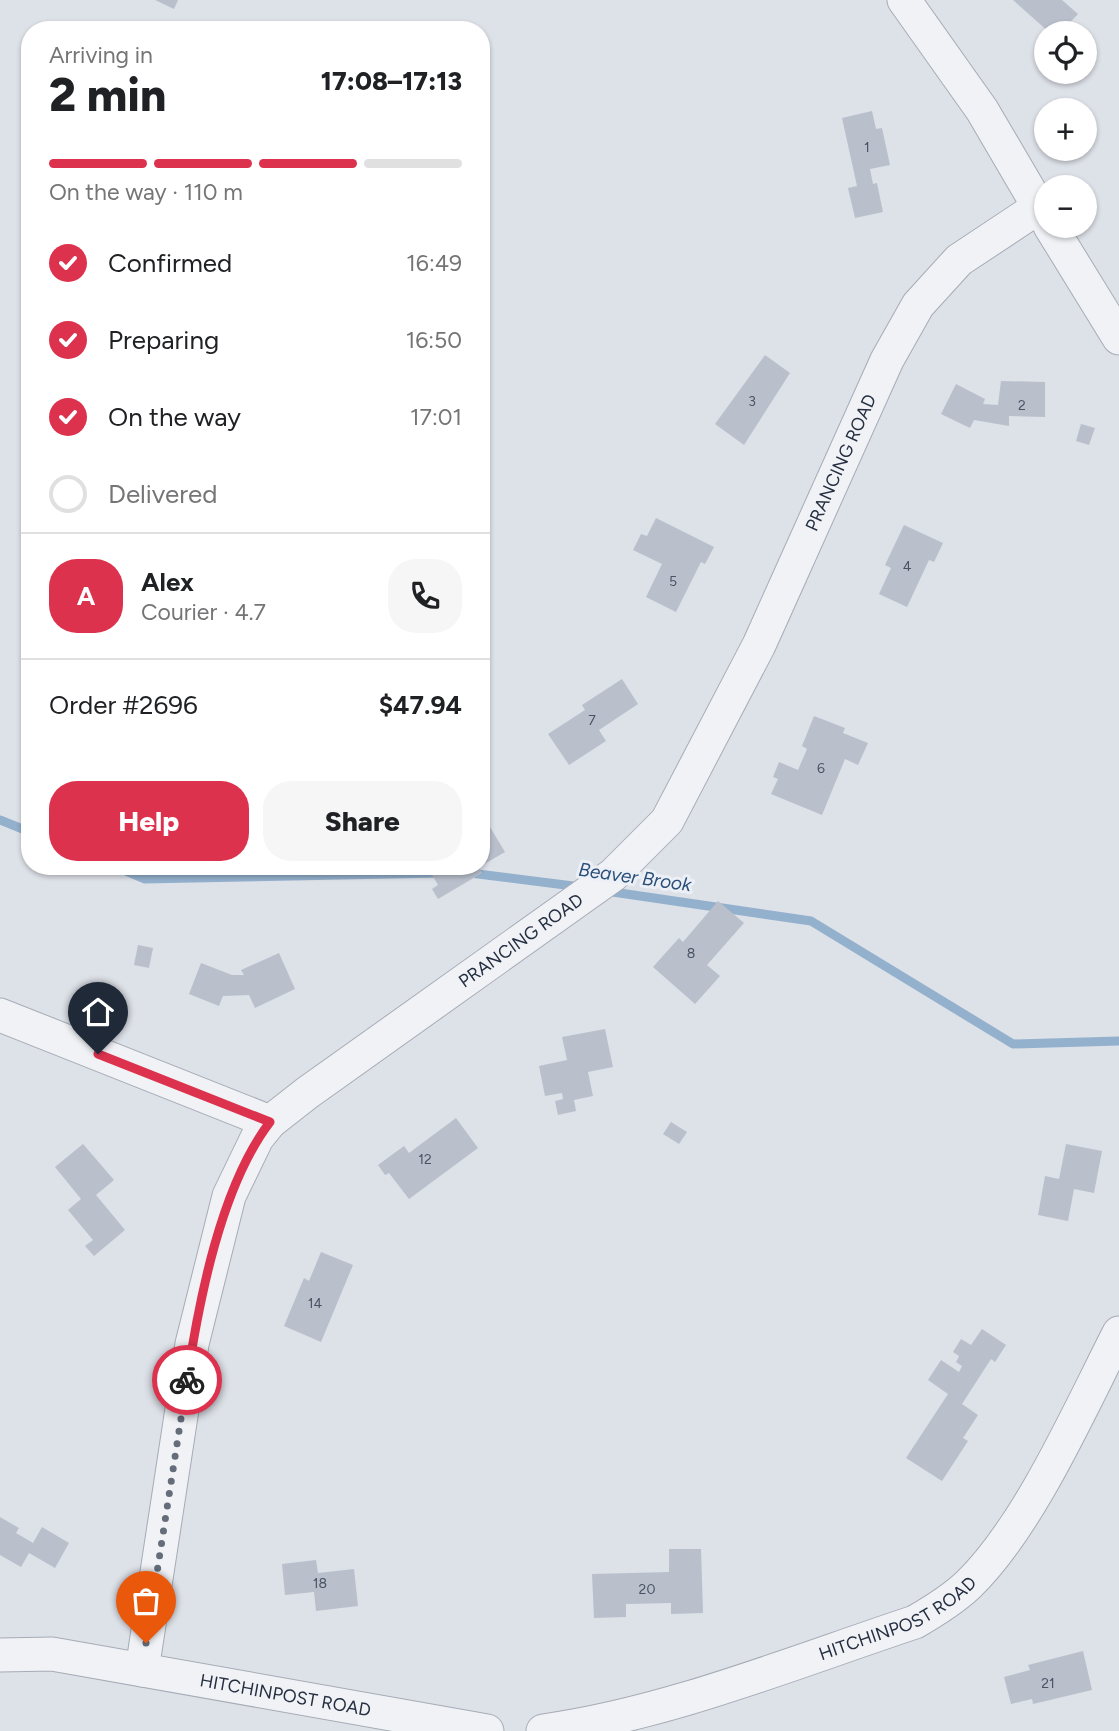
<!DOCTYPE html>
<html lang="en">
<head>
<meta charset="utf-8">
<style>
  body { margin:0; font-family:Figtree,sans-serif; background:#f6f6f6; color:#202124; height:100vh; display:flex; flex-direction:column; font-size:26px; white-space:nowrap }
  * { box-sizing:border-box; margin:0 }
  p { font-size:23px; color:#757577 }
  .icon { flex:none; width:38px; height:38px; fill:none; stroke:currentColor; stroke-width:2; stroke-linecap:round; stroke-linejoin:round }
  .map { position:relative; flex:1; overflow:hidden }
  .sheet { position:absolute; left:21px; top:21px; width:469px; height:854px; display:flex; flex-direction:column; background:#fff; border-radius:28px; box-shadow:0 2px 5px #0004 }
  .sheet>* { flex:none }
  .buttons { position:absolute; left:1034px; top:21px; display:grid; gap:14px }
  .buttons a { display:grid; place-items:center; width:63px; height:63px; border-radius:50%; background:#fff; box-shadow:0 2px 5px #0004; font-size:35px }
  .pin { position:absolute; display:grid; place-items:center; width:60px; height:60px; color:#fff; margin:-72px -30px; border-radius:50% 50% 50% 0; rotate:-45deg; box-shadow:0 0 7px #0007 }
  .pin .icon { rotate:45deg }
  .courier { position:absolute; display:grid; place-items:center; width:70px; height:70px; margin:-35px; border:5px solid #dd324e; border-radius:50%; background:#fff; color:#222; box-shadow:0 2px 9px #0007 }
  .head em { font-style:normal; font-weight:800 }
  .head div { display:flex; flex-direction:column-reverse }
  .head { display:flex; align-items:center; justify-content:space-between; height:119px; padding:0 28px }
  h1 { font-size:46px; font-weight:800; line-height:52px }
  .bar { display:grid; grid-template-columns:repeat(4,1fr); gap:10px 7px; align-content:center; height:84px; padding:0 28px }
  .bar i { height:9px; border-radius:5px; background:#e0e0e0 }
  .bar .on { background:#dd324e }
  .bar p { grid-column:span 4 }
  .line { display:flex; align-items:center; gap:18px; padding:0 28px; border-top:2px solid #e0e0e0 }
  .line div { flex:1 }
  .round { display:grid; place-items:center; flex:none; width:74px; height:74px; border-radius:28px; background:#f6f6f6 }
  ol { padding:0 28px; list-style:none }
  li { display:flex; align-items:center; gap:21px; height:77px }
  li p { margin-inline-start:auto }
  li .icon { padding:7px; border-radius:50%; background:#dd324e; color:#fff; stroke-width:4 }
  li:last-child { color:#757577 }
  li i { width:38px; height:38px; border:4px solid #e0e0e0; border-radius:50% }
  .button { display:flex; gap:14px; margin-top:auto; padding:14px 28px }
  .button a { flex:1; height:80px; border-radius:28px; background:#dd324e; color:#fff; font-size:28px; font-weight:800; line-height:80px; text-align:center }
  .button a+a { background:#f6f6f6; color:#202124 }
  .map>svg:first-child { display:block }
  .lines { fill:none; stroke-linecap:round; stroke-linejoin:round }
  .stream { stroke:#93b0cd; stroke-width:9 }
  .building { fill:#b9c0cc }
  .minor-casing { stroke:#a6acb6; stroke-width:35 }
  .minor { stroke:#f0f2f6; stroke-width:33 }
  .done { stroke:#656d7b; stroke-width:7; stroke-dasharray:0 12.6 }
  .route { stroke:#dd324e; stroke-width:9 }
  .labels { text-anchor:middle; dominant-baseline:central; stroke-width:6; stroke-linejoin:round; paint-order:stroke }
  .number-label { font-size:14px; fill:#4a5364 }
  .street-label { font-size:18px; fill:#252f41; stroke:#ecf0f6 }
  .water-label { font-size:19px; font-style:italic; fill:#2a4e79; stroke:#ecf0f6 }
</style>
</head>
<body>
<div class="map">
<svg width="1119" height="1731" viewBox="0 0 1119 1731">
  <rect width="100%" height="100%" fill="#dde1e8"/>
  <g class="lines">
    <g class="stream">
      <polyline points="0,820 30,832"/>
      <polyline points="114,866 145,879 442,873"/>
      <polyline points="470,873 581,887"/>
      <polyline points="606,891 811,921 1013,1044 1119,1041"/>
    </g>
  </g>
  <g class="building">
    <polygon points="155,0 178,0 174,9"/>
    <polygon points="1013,0 1062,0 1078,14 1060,33 1050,33"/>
    <polygon points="872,111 876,129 882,128 890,165 870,169 873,184 877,183 883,212 855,218 848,188 857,186 842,118"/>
    <polygon points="765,355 790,373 744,445 715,424"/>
    <polygon points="1001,381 1045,382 1045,417 1009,416 1009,426 974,420 970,428 941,414 956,384 985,399 983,404 998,405"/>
    <polygon points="1081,424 1095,428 1089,445 1076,441"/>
    <polygon points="656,518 714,547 705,564 701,562 676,612 646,597 662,564 633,550 641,534 647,536"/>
    <polygon points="904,525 943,543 934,562 929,560 907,607 879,594 891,568 885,565"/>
    <polygon points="622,679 638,704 599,730 606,741 569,765 548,734 585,710 582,705"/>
    <polygon points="814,716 845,728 843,733 868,743 858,765 845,759 822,815 771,794 778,779 773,777 779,762 798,770 807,749 802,746"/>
    <polygon points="487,822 505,852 481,866 481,825"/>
    <polygon points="427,866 478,866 482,873 438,899 432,889 438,885"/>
    <polygon points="718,901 744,923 707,965 720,976 695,1004 653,967 679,938 683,942"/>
    <polygon points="138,945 153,948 149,968 134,965"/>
    <polygon points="279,953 295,989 255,1008 249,995 223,996 219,1006 189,994 201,963 232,975 244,975 241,970"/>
    <polygon points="605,1029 613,1067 588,1072 593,1096 574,1100 576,1111 558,1115 555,1101 563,1099 562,1093 545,1096 539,1066 567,1060 562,1037"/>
    <polygon points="456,1118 478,1148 409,1199 389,1173 385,1175 378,1165 404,1146 409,1153"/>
    <polygon points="671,1122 687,1132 679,1144 663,1134"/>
    <polygon points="83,1144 114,1180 96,1195 125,1230 94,1256 85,1246 93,1240 68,1210 81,1199 55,1167"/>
    <polygon points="1066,1144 1102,1151 1094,1193 1074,1189 1068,1221 1038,1215 1045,1176 1059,1179"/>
    <polygon points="321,1252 353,1265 321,1342 284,1326 304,1278 309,1281"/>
    <polygon points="982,1329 1006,1345 995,1362 991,1359 962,1404 978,1415 963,1438 968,1441 942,1481 906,1458 948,1394 928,1380 941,1360 959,1372 962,1366 956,1362 959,1356 953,1352 961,1339 971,1345"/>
    <polygon points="0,1517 19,1528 16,1533 33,1543 42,1527 69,1543 55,1568 29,1553 21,1567 0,1555"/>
    <polygon points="669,1549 701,1549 703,1613 671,1614 671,1603 626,1604 626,1617 594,1618 592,1574 669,1572"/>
    <polygon points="316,1560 318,1573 354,1569 358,1606 316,1611 314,1592 285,1595 282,1564"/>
    <polygon points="1083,1651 1092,1690 1033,1704 1032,1699 1011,1704 1004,1677 1030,1670 1028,1665"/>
  </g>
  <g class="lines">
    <defs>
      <g id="minor">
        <polyline points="904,0 982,110 1046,219"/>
        <polyline points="1050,226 1119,338"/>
        <polyline points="0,1015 270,1122"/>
        <path id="s1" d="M0 1655 52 1654 487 1731"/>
        <path id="s2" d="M142 1670 192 1344 229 1196 257 1138 270 1122 307 1093 613 875 667 821 759 645 887 360 918 305 959 260 1039 207"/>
        <path id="s3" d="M543 1731C667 1714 797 1661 915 1622 934 1611 952 1600 968 1585 1029 1526 1080 1409 1119 1333"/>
      </g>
    </defs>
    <use href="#minor" class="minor-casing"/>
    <use href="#minor" class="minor"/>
  </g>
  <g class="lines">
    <polyline class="done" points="146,1643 187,1380"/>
    <path class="route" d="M98 1054 270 1122C221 1186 199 1300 187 1380"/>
  </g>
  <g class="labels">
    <g class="number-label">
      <text x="867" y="147">1</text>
      <text x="752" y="401">3</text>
      <text x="1022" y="405">2</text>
      <text x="907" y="566">4</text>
      <text x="673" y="581">5</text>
      <text x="592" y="720">7</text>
      <text x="821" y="768">6</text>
      <text x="691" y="953">8</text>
      <text x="425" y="1159">12</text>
      <text x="315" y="1303">14</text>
      <text x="320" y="1583">18</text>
      <text x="647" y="1589">20</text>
      <text x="1048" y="1683">21</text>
    </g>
    <g class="street-label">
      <text stroke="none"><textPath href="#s2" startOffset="1465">PRANCING ROAD</textPath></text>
      <text stroke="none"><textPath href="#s2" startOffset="877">PRANCING ROAD</textPath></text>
      <text stroke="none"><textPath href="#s3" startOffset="374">HITCHINPOST ROAD</textPath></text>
      <text stroke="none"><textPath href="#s1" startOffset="289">HITCHINPOST ROAD</textPath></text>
    </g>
    <g class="water-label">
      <text transform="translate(635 877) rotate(8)">Beaver Brook</text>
    </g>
  </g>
</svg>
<div class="buttons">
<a><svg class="icon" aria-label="locate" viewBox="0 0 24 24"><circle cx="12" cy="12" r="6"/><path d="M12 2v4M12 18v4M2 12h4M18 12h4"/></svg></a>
<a>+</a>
<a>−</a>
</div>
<div class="pin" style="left:146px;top:1643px;background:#ea580c"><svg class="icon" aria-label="bag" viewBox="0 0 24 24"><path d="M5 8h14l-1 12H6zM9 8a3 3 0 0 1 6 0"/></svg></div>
<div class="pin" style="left:98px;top:1054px;background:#1f2937"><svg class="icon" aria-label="home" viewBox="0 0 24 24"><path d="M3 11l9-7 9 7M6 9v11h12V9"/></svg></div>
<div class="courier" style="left:187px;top:1380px"><svg class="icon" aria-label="bike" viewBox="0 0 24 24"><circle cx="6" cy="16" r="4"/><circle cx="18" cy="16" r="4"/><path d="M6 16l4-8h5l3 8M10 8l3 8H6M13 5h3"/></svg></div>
<section class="sheet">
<div class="head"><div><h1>2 min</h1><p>Arriving in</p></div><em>17:08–17:13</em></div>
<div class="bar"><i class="on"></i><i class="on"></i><i class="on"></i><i></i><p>On the way · 110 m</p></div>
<ol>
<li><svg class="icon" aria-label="check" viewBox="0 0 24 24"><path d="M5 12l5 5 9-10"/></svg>Confirmed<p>16:49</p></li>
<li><svg class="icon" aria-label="check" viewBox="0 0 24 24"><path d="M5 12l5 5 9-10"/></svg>Preparing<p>16:50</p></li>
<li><svg class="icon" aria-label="check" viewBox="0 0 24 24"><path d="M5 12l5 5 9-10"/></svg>On the way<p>17:01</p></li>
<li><i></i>Delivered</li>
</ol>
<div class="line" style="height:126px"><b class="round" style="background:#dd324e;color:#fff">A</b><div><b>Alex</b><p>Courier · 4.7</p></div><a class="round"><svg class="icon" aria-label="phone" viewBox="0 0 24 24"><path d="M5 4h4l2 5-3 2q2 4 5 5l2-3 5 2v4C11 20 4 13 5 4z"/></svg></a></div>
<div class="line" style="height:91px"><div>Order #2696</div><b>$47.94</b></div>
<div class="button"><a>Help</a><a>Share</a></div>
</section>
</div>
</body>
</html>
